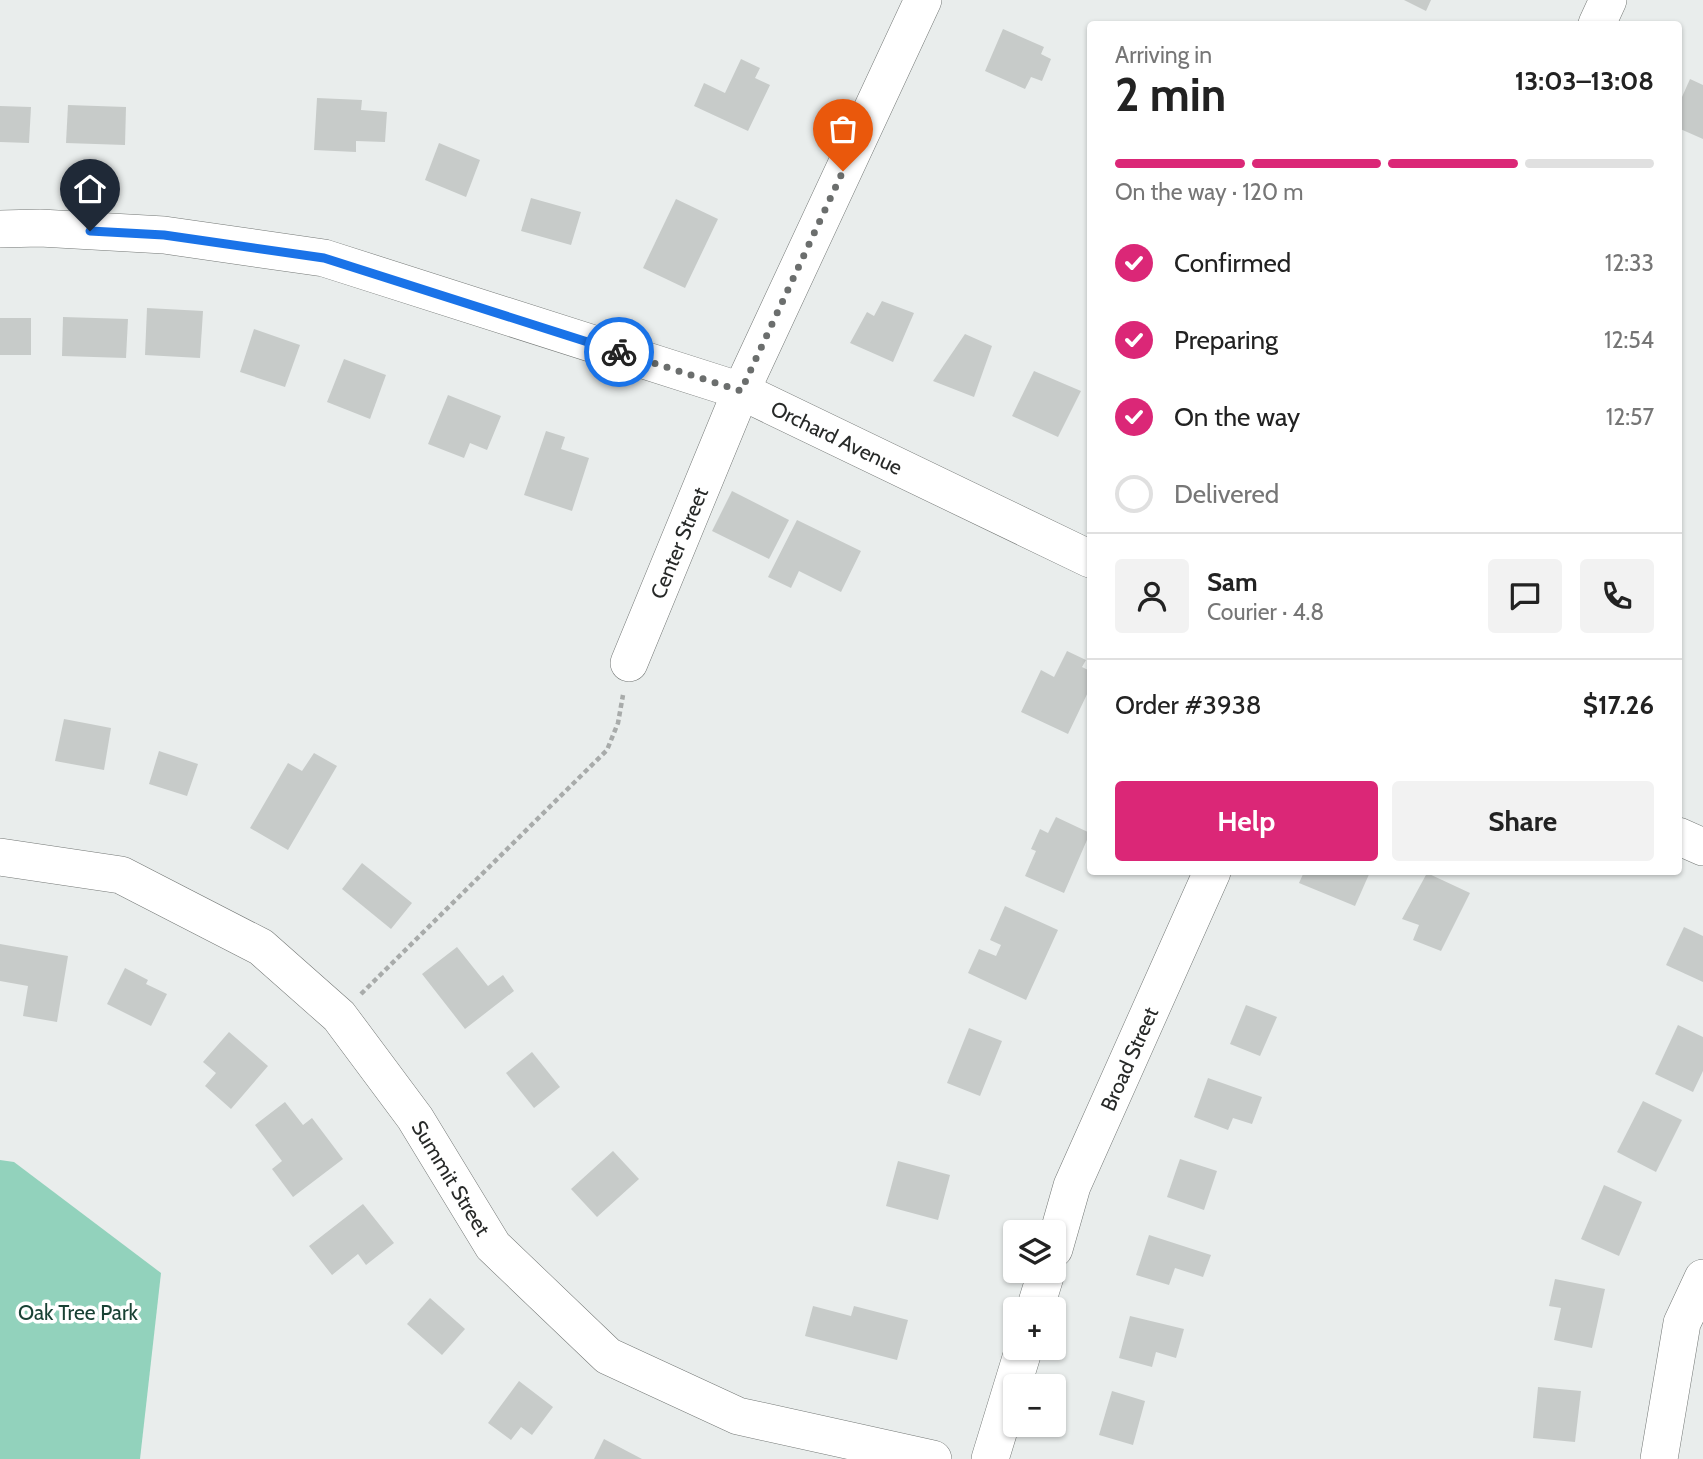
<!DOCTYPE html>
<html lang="en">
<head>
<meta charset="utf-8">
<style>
  body { margin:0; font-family:Cabin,sans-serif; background:#f2f2f2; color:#222; height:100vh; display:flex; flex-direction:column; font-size:26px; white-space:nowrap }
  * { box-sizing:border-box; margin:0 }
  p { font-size:23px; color:#767676 }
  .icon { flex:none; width:38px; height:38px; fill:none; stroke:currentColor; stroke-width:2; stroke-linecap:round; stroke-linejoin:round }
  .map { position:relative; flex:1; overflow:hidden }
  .details { position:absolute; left:1087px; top:21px; width:595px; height:854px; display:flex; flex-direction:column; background:#fff; border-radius:7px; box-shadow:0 2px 5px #0004 }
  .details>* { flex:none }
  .controls { position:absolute; left:1003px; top:1220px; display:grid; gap:14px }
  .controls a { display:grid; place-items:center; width:63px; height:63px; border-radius:7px; background:#fff; box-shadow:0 2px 5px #0004; font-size:35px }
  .pin { position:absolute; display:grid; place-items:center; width:60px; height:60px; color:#fff; margin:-72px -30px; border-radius:50% 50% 50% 0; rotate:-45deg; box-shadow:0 0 7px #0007 }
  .pin .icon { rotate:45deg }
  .courier { position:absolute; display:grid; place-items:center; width:70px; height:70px; margin:-35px; border:5px solid #1a73e8; border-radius:50%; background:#fff; color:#222; box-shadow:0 2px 9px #0007 }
  .headline em { font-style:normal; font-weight:700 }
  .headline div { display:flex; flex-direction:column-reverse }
  .headline { display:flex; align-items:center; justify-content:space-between; height:119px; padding:0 28px }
  h1 { font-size:46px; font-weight:700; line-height:52px }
  .bar { display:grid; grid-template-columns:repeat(4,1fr); gap:10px 7px; align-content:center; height:84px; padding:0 28px }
  .bar i { height:9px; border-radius:5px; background:#e0e0e0 }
  .bar .on { background:#db2777 }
  .bar p { grid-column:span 4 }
  .line { display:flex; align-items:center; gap:18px; padding:0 28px; border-top:2px solid #e0e0e0 }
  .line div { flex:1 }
  .round { display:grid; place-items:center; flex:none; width:74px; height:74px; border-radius:7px; background:#f2f2f2 }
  ol { padding:0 28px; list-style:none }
  li { display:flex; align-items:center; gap:21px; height:77px }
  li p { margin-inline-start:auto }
  li .icon { padding:7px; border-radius:50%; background:#db2777; color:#fff; stroke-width:4 }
  li:last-child { color:#767676 }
  li i { width:38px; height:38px; border:4px solid #e0e0e0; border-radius:50% }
  .button { display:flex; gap:14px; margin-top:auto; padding:14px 28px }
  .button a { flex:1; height:80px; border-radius:7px; background:#db2777; color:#fff; font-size:28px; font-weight:700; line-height:80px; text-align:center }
  .button a+a { background:#f2f2f2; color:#222 }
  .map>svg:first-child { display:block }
  .green { fill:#92d2bc }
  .building { fill:#c7cbc9 }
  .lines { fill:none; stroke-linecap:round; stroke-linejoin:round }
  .minor-casing { stroke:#747876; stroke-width:38 }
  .path { stroke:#a8abaa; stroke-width:4.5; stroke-dasharray:5 3.5; stroke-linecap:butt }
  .minor { stroke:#fff; stroke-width:37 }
  .done { stroke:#6b6e6d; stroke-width:7; stroke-dasharray:0 12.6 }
  .route { stroke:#1a73e8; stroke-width:9 }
  .labels { text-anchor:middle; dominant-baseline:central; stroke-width:7; stroke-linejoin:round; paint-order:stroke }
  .street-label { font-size:21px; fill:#272928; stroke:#fff }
  .park-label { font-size:21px; fill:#194235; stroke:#fff }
</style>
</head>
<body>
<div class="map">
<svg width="1703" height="1459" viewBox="0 0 1703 1459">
  <rect width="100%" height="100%" fill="#e9edec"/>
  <polygon class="green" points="0,1160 14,1162 161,1273 140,1459 0,1459"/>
  <g class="building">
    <polygon points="1404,0 1431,0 1426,11"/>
    <polygon points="1003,29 1044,47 1041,54 1051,59 1042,81 1031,77 1025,89 985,71"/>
    <polygon points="741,59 760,68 755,78 770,85 748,131 694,106 704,83 725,93"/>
    <polygon points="1690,79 1703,85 1703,139 1678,128 1678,106"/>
    <polygon points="317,98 362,100 361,110 387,112 385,142 356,141 356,152 314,150"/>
    <polygon points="68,105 126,107 125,145 66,143"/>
    <polygon points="0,106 31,107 29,143 0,142"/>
    <polygon points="439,143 480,160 466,197 425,180"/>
    <polygon points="531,198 581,212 571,245 521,231"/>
    <polygon points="676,199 718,219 685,288 643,268"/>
    <polygon points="882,301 914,313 893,362 850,343 867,312 874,316"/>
    <polygon points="147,308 203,311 200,358 145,355"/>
    <polygon points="63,317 128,319 126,358 62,356"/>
    <rect x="0" y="318" width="31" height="37"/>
    <polygon points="254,329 300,345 285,387 240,372"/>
    <polygon points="965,334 992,346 974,397 933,381"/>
    <polygon points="344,359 386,375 370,419 327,402"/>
    <polygon points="1034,371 1081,391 1058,437 1012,416"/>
    <polygon points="448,395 501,416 487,450 470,443 464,458 428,444"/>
    <polygon points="546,431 565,437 561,449 589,458 572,511 524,495"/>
    <polygon points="732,491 789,520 769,559 712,531"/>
    <polygon points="797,520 861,551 841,592 799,571 791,588 768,577"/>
    <polygon points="1067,651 1086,660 1082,667 1090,671 1090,688 1068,734 1021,712 1041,670 1054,677"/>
    <polygon points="64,719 111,728 104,770 55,761"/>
    <polygon points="159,751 198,764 187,796 149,784"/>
    <polygon points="314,753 337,766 288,850 250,828 288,763 302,771"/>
    <polygon points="1056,817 1090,833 1064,893 1025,876 1036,851 1031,849 1040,829 1048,833"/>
    <polygon points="362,863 412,903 391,929 342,889"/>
    <polygon points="1304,872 1370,872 1355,906 1299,883"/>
    <polygon points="1427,873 1470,893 1441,951 1413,940 1419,925 1402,919"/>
    <polygon points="1005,906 1058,930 1026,1000 968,973 979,949 996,956 1001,945 990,940"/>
    <polygon points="1684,927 1703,936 1703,982 1666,965"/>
    <polygon points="0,944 68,956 57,1022 23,1016 28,986 0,981"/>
    <polygon points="457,947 488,986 503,975 514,991 465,1029 422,974"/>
    <polygon points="125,968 148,980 146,984 167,994 151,1026 107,1004"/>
    <polygon points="1246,1005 1277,1017 1260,1056 1230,1044"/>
    <polygon points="1678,1025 1703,1037 1703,1071 1693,1092 1655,1074"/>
    <polygon points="969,1028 1002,1041 980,1096 947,1083"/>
    <polygon points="229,1032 268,1066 231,1109 205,1086 216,1073 203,1062"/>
    <polygon points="532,1052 560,1087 534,1108 506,1073"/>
    <polygon points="1208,1078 1262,1097 1252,1124 1233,1118 1228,1130 1194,1117"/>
    <polygon points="1643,1101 1682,1120 1656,1172 1617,1152"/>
    <polygon points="285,1102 303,1125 312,1118 343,1159 293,1197 272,1169 282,1161 255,1125"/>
    <polygon points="613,1151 639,1179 597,1217 571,1189"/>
    <polygon points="1180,1159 1217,1171 1204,1210 1167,1197"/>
    <polygon points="898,1161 950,1175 938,1220 886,1206"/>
    <polygon points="1604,1185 1642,1202 1619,1256 1581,1239"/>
    <polygon points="363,1204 394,1243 366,1265 358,1254 332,1275 309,1246"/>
    <polygon points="1149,1235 1211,1255 1203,1277 1175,1268 1169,1285 1136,1275"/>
    <polygon points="1555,1279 1605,1289 1592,1348 1554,1340 1561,1308 1549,1306"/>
    <polygon points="430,1298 465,1329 442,1355 407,1324"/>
    <polygon points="813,1306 851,1316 854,1306 908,1320 897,1360 805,1336"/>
    <polygon points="1130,1316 1184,1329 1176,1358 1156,1352 1152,1367 1119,1358"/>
    <polygon points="519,1381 553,1407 532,1435 521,1427 511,1440 488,1423"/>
    <polygon points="1538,1387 1581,1391 1575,1442 1533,1438"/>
    <polygon points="1112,1391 1145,1401 1133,1445 1099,1435"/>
    <polygon points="604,1439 642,1459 594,1459"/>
  </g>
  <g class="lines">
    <defs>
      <g id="minor">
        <polyline points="1597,24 1608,0"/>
        <path id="s1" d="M0 229 40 228 164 235 324 258 741 391 1090 559"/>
        <path id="s2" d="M629 663 741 391 923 0"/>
        <polyline points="1678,836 1703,847"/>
        <path id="s3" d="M0 857 121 875 261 947 339 1016 415 1118 493 1246 608 1356 738 1416 933 1459"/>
        <path id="s4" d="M1054 1249 1072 1186 1212 872"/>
        <polyline points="1035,1309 1047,1270"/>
        <polyline points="990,1459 1024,1348"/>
        <polyline points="1659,1459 1682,1323 1703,1278"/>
      </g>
    </defs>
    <use href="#minor" class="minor-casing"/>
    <polyline class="path" points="361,994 607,750 618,723 623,695"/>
    <use href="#minor" class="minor"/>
  </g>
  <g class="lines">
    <polyline class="done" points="619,352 741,391 843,171"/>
    <polyline class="route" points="90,231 164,235 324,258 619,352"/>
  </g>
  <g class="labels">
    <g class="street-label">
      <text stroke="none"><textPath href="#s1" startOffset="870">Orchard Avenue</textPath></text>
      <text stroke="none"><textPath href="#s2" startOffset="130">Center Street</textPath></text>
      <text stroke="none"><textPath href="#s4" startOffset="205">Broad Street</textPath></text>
      <text stroke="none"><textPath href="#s3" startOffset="581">Summit Street</textPath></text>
    </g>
    <g class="park-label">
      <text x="78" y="1312">Oak Tree Park</text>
    </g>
  </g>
</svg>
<div class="controls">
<a><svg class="icon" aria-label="layers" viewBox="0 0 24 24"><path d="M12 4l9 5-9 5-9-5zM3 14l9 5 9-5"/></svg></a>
<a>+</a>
<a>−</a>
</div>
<div class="pin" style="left:843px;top:171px;background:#ea580c"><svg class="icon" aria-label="bag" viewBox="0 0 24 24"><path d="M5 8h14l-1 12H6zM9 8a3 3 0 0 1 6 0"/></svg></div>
<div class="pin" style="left:90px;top:231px;background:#1f2937"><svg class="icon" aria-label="home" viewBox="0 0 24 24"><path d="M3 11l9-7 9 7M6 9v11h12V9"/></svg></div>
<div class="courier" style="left:619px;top:352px"><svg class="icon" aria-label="bike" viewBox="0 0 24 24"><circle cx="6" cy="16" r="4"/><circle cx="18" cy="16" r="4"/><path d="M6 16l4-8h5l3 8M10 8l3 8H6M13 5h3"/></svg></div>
<section class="details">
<div class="headline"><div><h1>2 min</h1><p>Arriving in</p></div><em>13:03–13:08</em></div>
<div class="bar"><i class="on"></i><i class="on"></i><i class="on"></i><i></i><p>On the way · 120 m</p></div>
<ol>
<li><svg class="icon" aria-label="check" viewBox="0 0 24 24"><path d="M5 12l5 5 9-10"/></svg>Confirmed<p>12:33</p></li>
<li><svg class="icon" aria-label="check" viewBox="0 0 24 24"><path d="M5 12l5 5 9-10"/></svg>Preparing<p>12:54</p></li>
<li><svg class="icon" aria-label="check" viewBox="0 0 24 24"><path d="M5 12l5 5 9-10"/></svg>On the way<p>12:57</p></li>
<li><i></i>Delivered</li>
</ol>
<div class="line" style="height:126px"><a class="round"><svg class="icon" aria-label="person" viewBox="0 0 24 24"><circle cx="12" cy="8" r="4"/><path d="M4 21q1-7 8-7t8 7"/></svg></a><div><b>Sam</b><p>Courier · 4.8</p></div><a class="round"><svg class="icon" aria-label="chat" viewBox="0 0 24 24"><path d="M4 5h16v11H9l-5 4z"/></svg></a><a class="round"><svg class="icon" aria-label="phone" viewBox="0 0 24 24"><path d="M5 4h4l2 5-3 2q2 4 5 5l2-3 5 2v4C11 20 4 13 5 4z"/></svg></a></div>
<div class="line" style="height:91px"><div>Order #3938</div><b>$17.26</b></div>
<div class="button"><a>Help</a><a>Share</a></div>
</section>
</div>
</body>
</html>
